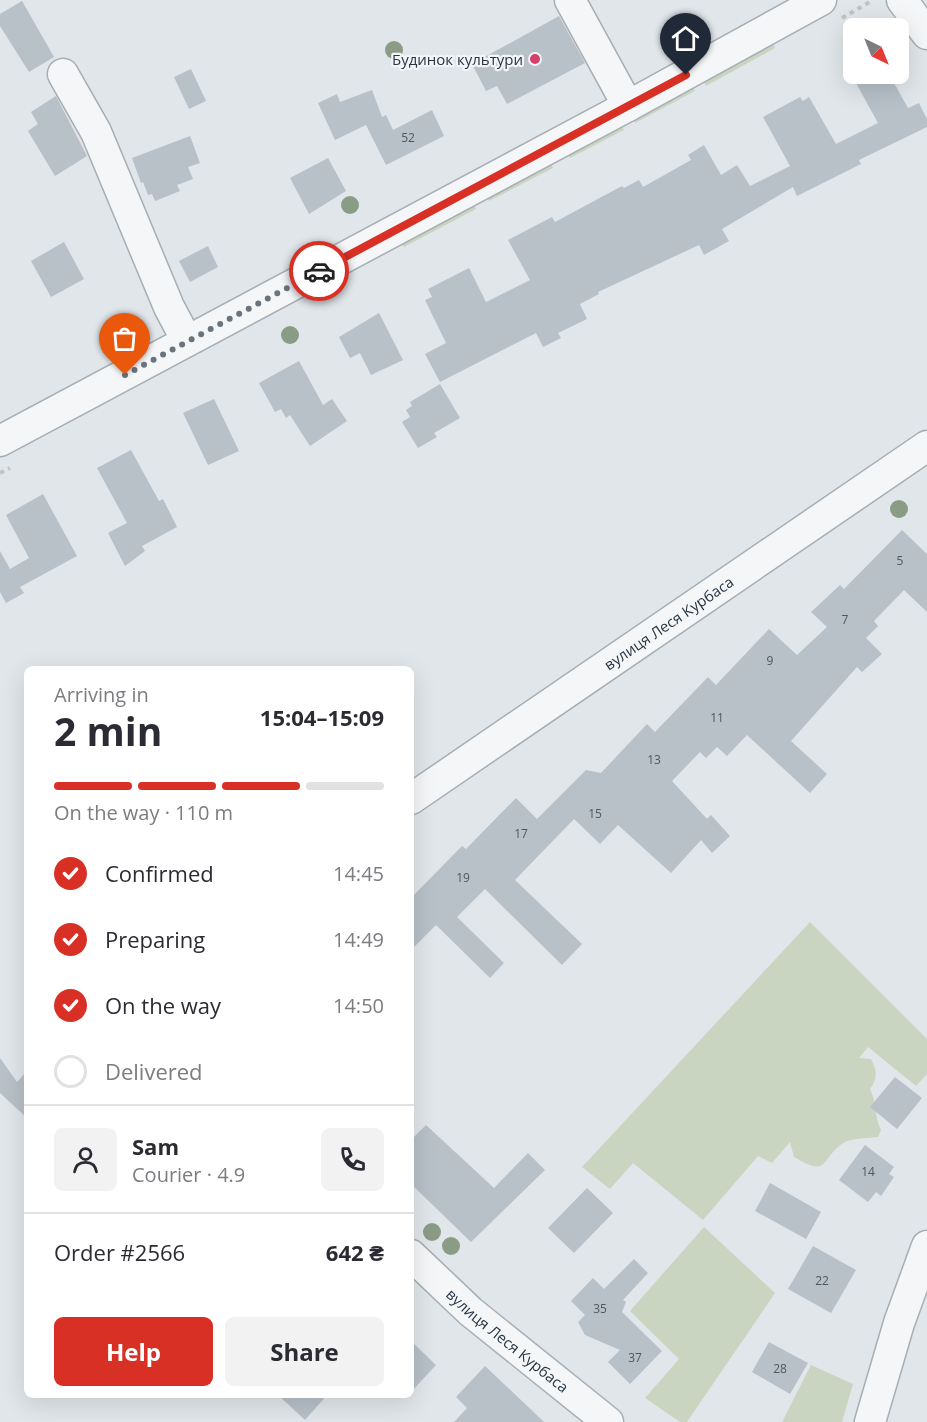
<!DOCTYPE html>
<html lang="en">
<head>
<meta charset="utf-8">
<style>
  body { margin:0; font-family:"Open Sans",sans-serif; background:#f2f2f3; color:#2b2b33; height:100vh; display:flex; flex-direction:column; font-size:22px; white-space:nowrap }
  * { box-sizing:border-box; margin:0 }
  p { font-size:20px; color:#7c7c81 }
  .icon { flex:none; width:33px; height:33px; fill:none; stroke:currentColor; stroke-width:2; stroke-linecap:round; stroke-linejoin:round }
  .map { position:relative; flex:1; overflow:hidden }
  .side { position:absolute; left:24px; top:666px; width:390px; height:732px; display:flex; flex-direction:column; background:#fff; border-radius:9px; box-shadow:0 6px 24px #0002 }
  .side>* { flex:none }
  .needle { width:39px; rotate:137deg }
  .buttons { position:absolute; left:843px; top:18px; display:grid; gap:12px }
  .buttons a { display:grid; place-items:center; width:66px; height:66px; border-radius:9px; background:#fff; box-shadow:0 6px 24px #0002; font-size:30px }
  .pin { position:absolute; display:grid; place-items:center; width:51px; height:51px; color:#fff; margin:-62px -26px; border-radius:50% 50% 50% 0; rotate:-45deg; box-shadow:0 0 6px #0007 }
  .pin .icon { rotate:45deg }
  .courier { position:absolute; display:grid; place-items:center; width:60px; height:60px; margin:-30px; border:4px solid #d93025; border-radius:50%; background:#fff; color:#222; box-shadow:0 2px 8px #0007 }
  .summary em { font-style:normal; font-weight:700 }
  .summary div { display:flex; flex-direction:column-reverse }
  .summary { display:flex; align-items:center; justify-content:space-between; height:102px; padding:0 30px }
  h1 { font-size:39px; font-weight:700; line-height:45px }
  .bar { display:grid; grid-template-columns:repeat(4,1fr); gap:9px 6px; align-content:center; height:72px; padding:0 30px }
  .bar i { height:8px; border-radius:4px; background:#e1e1e2 }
  .bar .current { background:#d93025 }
  .bar p { grid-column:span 4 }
  .line { display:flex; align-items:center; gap:15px; padding:0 30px; border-top:2px solid #e1e1e2 }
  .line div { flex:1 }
  .round { display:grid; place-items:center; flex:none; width:63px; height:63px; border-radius:9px; background:#f2f2f3 }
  ol { padding:0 30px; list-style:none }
  li { display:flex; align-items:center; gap:18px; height:66px }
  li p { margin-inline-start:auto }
  li .icon { padding:6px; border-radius:50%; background:#d93025; color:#fff; stroke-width:4 }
  li:last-child { color:#7c7c81 }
  li i { width:33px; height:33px; border:3px solid #e1e1e2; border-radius:50% }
  .primary-button { display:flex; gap:12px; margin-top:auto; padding:12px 30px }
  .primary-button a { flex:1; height:69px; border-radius:9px; background:#d93025; color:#fff; font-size:24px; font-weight:700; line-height:69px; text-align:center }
  .primary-button a+a { background:#f2f2f3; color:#2b2b33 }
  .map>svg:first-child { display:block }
  .green { fill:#c9d5c1 }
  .building { fill:#b8c0c8 }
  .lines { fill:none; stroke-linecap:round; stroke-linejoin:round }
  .minor-casing { stroke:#a6aeb5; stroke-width:33 }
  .path { stroke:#bfc4c9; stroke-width:4; stroke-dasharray:4.5 4.5; stroke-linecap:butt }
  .minor { stroke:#f4f6f8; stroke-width:30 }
  .tree { fill:#8a9c86 }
  .done { stroke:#69747d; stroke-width:6; stroke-dasharray:0 10.8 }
  .route { stroke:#d93025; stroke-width:8 }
  .poi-dot { fill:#d5406b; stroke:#f1f4f8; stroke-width:2 }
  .labels { text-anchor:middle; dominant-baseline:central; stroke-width:4.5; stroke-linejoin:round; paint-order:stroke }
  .number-label { font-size:12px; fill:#4c5864 }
  .poi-label { font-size:15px; fill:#283643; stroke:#f1f4f8; text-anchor:end }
  .street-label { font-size:15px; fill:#283643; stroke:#f1f4f8 }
</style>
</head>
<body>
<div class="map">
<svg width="927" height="1422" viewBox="0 0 927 1422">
  <rect width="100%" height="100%" fill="#e1e6ea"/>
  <g class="green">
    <polygon points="769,37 775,48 706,86 700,75"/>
    <polygon points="690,81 695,91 635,123 630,113"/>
    <polygon points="618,118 624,130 570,158 564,146"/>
    <polygon points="548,157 553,168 489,201 484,191"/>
    <polygon points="471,199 476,209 404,247 398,236"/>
    <path d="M810 922 927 1039V1074L916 1086 868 1047 859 1058 871 1059C877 1070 878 1078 870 1089 877 1103 874 1116 881 1130L878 1137C869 1138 853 1138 845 1142 819 1158 831 1179 794 1157L790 1142 772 1163 758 1156 703 1220 633 1163 610 1189 582 1167Z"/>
    <polygon points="704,1227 775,1293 687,1422 680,1422 645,1398 679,1359 630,1311"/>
    <polygon points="811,1365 853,1384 842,1422 782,1422"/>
  </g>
  <g class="building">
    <polygon points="22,1 54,57 29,72 0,26 0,14"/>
    <polygon points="559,16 585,63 507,104 497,86 486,91 472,64"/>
    <polygon points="191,69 206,101 189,109 174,77"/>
    <polygon points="851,74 889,74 908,108 919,103 927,119 927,127 859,160 861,164 797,196 793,187 722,229 729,241 704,255 699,245 598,292 599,294 580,304 587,319 558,333 561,338 543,347 536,333 440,382 425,354 446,343 425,300 432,297 428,289 469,268 486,302 530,280 508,240 552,217 555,222 622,186 624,188 639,180 643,187 691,160 688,155 704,145 721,175 737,165 750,186 790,166 763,117 800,97 803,101 809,97 836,144 878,123"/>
    <polygon points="372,90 382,117 386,115 393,130 432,110 444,136 386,165 366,125 335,140 318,103 337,94 340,102"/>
    <polygon points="56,96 87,156 55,176 28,131 38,124 31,112"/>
    <polygon points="190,136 200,163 188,167 193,179 177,185 180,191 155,201 152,194 148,195 143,182 141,183 132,158"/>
    <polygon points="328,158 346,191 309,214 290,178"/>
    <polygon points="64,242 84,279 51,297 31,261"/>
    <polygon points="208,246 218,267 190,282 179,261"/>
    <polygon points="379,313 403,360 371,375 360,353 350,358 339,337"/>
    <polygon points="299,361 323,405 332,399 347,421 310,446 290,415 286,418 281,409 275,412 259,383"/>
    <polygon points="440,384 460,418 434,433 437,437 418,448 402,422 410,417 406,410 412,406 410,402"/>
    <polygon points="214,399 239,451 208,465 183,413"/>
    <polygon points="131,450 159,501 163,499 177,527 142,546 145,551 125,566 108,533 127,523 97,468"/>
    <polygon points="43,494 77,556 20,587 24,593 6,603 0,592 0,551 10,569 29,558 6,515"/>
    <polygon points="902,530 927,554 927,612 904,590 874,621 878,626 866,638 882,654 862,672 857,667 791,741 827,774 810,793 747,735 727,756 717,747 706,758 700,752 672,781 707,819 711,815 730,836 712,853 701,840 671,873 618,825 600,844 574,819 515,880 582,944 562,965 485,889 457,917 504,963 490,978 436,925 411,950 411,898 462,846 466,849 516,798 537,819 586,770 601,773 647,724 655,732 708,677 716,685 769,629 797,655 827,627 811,612 840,585 844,589"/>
    <polygon points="0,1058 17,1082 27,1071 27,1118 0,1093"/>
    <polygon points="895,1077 922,1098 897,1129 870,1107"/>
    <polygon points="426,1125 494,1188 528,1153 545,1170 471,1242 411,1184 411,1140"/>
    <polygon points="865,1145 894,1167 889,1174 894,1177 881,1196 876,1192 868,1202 839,1180"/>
    <polygon points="770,1183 821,1212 806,1239 755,1211"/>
    <polygon points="587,1188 613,1213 574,1253 548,1228"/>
    <polygon points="813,1246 856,1270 831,1313 788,1289"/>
    <polygon points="634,1259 648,1273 623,1300 626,1302 622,1312 662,1351 630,1384 608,1362 620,1350 585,1335 578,1322 585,1315 571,1301 593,1278 604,1289"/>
    <polygon points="411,1341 436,1365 411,1392"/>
    <polygon points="769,1342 808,1363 790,1394 752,1372"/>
    <polygon points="485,1366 544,1422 454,1422 467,1408 456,1397"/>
    <polygon points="278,1395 327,1395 305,1420"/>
  </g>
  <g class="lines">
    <defs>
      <g id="minor">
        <polyline points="570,0 628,106"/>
        <polyline points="902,0 927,34"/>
        <polyline points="63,74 96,132 169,307 187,341"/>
        <polyline points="0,441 628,106 821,0"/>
        <path id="s1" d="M411 799 927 446"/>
        <path id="s2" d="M411 1255 471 1312 608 1422"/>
        <polyline points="870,1422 899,1323 927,1246"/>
      </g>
    </defs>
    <use href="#minor" class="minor-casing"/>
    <g class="path">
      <polyline points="842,18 873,0"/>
      <polyline points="0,473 10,468"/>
    </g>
    <use href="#minor" class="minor"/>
  </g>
  <g class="tree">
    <circle cx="394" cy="50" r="9"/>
    <circle cx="350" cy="205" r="9"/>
    <circle cx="290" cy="335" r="9"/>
    <circle cx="899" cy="509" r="9"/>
    <circle cx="432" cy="1232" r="9"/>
    <circle cx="451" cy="1246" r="9"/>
  </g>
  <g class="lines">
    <polyline class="done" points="125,375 319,271"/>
    <polyline class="route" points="319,271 686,75"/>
  </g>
  <circle class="poi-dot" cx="535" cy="59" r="6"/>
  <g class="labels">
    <g class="number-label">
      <text x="408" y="137">52</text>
      <text x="900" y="560">5</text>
      <text x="845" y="619">7</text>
      <text x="770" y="660">9</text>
      <text x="717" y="717">11</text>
      <text x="654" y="759">13</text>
      <text x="595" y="813">15</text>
      <text x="521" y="833">17</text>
      <text x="463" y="877">19</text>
      <text x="868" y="1171">14</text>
      <text x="822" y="1280">22</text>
      <text x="600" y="1308">35</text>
      <text x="635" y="1357">37</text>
      <text x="780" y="1368">28</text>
    </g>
    <g class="poi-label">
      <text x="523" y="59">Будинок культури</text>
    </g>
    <g class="street-label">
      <text stroke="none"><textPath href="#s1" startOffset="312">вулиця Леся Курбаса</textPath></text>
      <text stroke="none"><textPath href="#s2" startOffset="129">вулиця Леся Курбаса</textPath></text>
    </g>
  </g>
</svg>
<div class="buttons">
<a><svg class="needle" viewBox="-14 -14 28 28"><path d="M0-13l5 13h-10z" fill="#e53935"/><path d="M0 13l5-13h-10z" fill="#7c7c81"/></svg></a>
</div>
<div class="pin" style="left:125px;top:375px;background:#ea580c"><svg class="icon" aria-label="bag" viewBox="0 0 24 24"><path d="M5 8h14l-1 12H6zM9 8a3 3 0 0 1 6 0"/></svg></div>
<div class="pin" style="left:686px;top:75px;background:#1f2937"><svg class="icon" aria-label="home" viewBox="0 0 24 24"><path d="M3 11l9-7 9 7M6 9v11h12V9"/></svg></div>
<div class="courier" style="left:319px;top:271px"><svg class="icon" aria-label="car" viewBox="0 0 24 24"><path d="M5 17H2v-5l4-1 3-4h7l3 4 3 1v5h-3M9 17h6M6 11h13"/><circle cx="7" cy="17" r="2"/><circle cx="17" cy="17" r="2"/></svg></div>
<section class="side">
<div class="summary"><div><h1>2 min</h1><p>Arriving in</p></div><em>15:04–15:09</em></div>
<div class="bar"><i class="current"></i><i class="current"></i><i class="current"></i><i></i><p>On the way · 110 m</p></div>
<ol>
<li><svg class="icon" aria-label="check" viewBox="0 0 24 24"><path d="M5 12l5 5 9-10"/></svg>Confirmed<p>14:45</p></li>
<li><svg class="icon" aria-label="check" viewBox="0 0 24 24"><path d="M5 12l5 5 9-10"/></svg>Preparing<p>14:49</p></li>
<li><svg class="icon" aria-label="check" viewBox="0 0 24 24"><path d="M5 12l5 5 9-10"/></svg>On the way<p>14:50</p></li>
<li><i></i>Delivered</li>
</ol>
<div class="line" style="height:108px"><a class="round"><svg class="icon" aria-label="person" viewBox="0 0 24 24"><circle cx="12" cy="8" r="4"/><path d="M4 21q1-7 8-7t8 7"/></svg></a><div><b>Sam</b><p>Courier · 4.9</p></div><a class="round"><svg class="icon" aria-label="phone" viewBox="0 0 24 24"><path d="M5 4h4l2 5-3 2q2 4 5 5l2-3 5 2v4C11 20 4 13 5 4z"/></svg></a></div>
<div class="line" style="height:78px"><div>Order #2566</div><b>642 ₴</b></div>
<div class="primary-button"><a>Help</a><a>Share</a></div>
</section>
</div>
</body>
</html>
